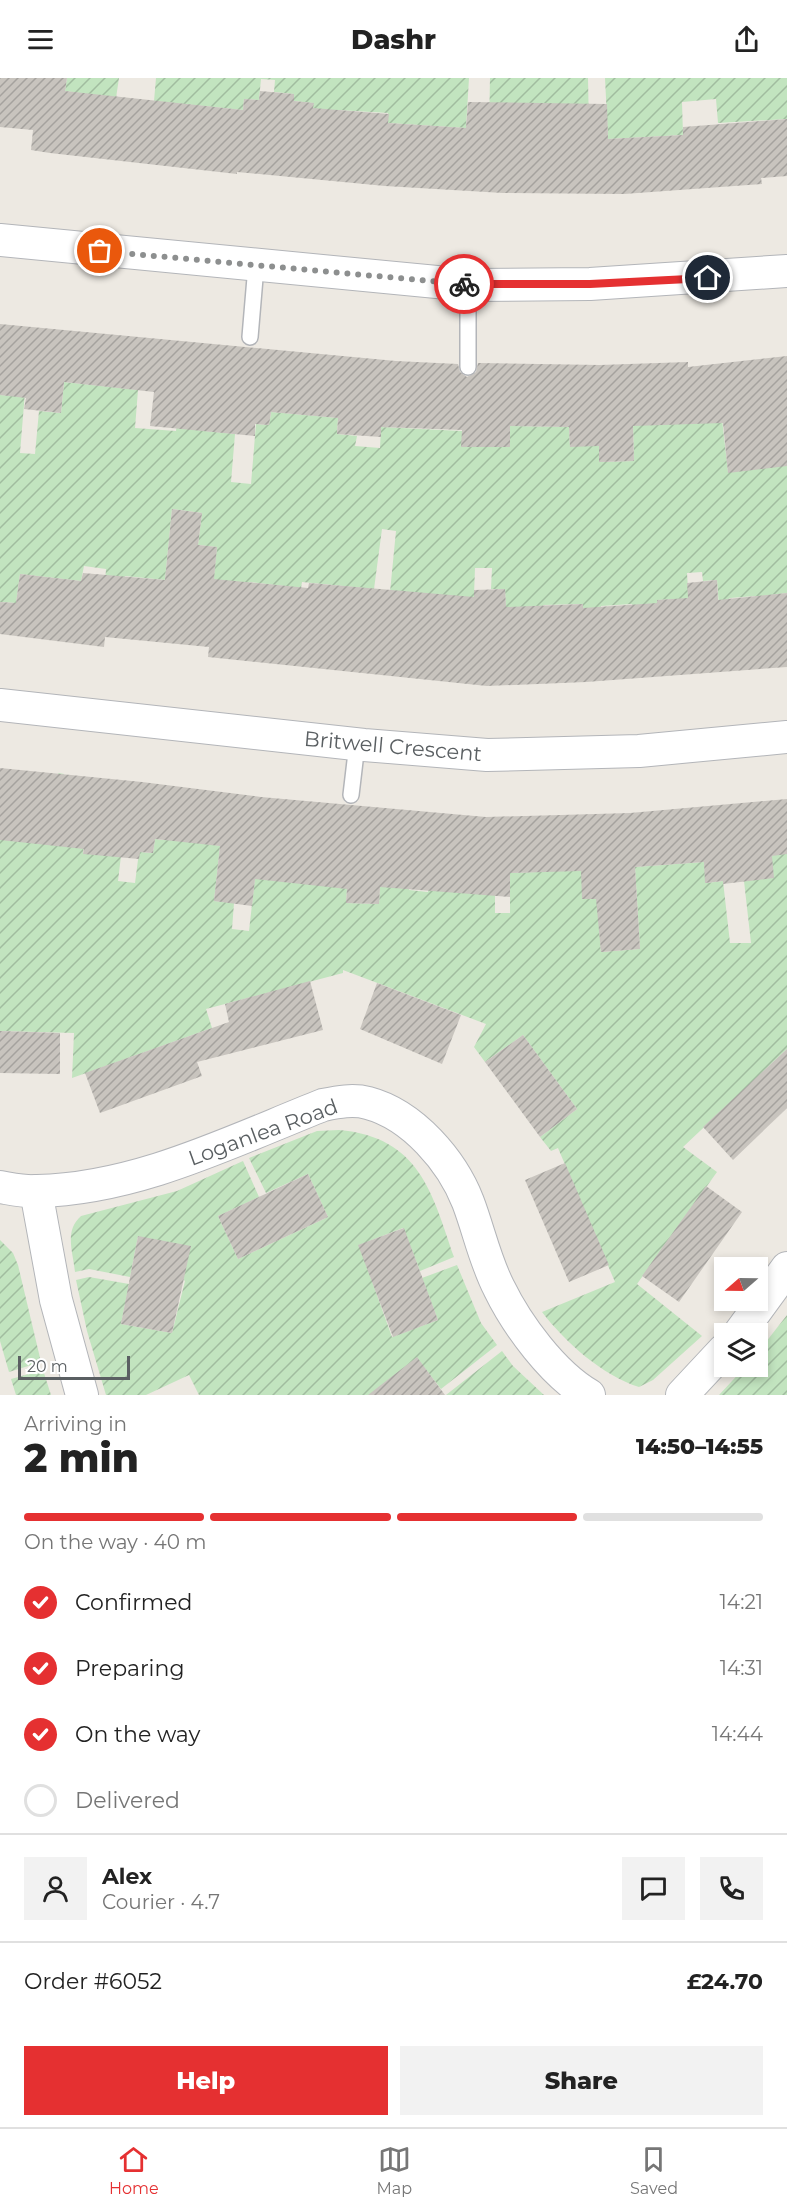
<!DOCTYPE html>
<html lang="en">
<head>
<meta charset="utf-8">
<style>
  body { margin:0; font-family:Montserrat,sans-serif; background:#f2f2f2; color:#222; height:100vh; display:flex; flex-direction:column; font-size:22px; white-space:nowrap }
  * { box-sizing:border-box; margin:0 }
  p { font-size:20px; color:#767676 }
  .icon { flex:none; width:33px; height:33px; fill:none; stroke:currentColor; stroke-width:2; stroke-linecap:round; stroke-linejoin:round }
  .map { position:relative; height:1317px; overflow:hidden }
  .sheet { display:flex; flex-direction:column; background:#fff; flex:1 }
  .sheet>* { flex:none }
  .needle { width:39px; rotate:250deg }
  .controls { position:absolute; left:714px; top:1179px; display:grid; gap:12px }
  .controls a { display:grid; place-items:center; width:54px; height:54px; border-radius:0px; background:#fff; box-shadow:0 3px 9px #0003; font-size:30px }
  .scale { position:absolute; left:18px; bottom:15px; width:112px; box-sizing:border-box; padding-left:6px; border:3px solid #5a5f62; border-top:0; font-size:16px; line-height:21px; white-space:nowrap; color:#5a5f62; -webkit-text-stroke:4px #fff; paint-order:stroke }
  .pin { position:absolute; display:grid; place-items:center; width:51px; height:51px; color:#fff; margin:-26px; border:3px solid #fff; border-radius:50%; box-shadow:0 2px 6px #0007 }
  .courier { position:absolute; display:grid; place-items:center; width:60px; height:60px; margin:-30px; border:4px solid #e53031; border-radius:50%; background:#fff; color:#222; box-shadow:0 2px 8px #0007 }
  .head em { font-style:normal; font-weight:800 }
  .head div { display:flex; flex-direction:column-reverse }
  .head { display:flex; align-items:center; justify-content:space-between; height:102px; padding:0 24px }
  h1 { font-size:39px; font-weight:800; line-height:45px }
  .bar { display:grid; grid-template-columns:repeat(4,1fr); gap:9px 6px; align-content:center; height:72px; padding:0 24px }
  .bar i { height:8px; border-radius:4px; background:#e0e0e0 }
  .bar .current { background:#e53031 }
  .bar p { grid-column:span 4 }
  .line { display:flex; align-items:center; gap:15px; padding:0 24px; border-top:2px solid #e0e0e0 }
  .line div { flex:1 }
  .round { display:grid; place-items:center; flex:none; width:63px; height:63px; border-radius:0px; background:#f2f2f2 }
  ol { padding:0 24px; list-style:none }
  li { display:flex; align-items:center; gap:18px; height:66px }
  li p { margin-inline-start:auto }
  li .icon { padding:6px; border-radius:50%; background:#e53031; color:#fff; stroke-width:4 }
  li:last-child { color:#767676 }
  li i { width:33px; height:33px; border:3px solid #e0e0e0; border-radius:50% }
  .primary-button { display:flex; gap:12px; margin-top:auto; padding:12px 24px }
  .primary-button a { flex:1; height:69px; border-radius:0px; background:#e53031; color:#fff; font-size:24px; font-weight:800; line-height:69px; text-align:center }
  .primary-button a+a { background:#f2f2f2; color:#222 }
  header { display:flex; justify-content:space-between; align-items:center; height:78px; padding:0 24px; background:#fff; font-size:27px; font-weight:800 }
  .tab-bar { display:flex; justify-content:space-around; align-items:center; height:84px; border-top:2px solid #e0e0e0; background:#fff; font-size:16px; color:#767676 }
  .tab-bar a { display:grid; justify-items:center; gap:3px }
  .tab-bar .current { color:#e53031 }
  .map>svg:first-child { display:block }
  .garden { fill:url(#garden-furrows) }
  .building { fill:url(#building-hatch) }
  .lines { fill:none; stroke-linecap:round; stroke-linejoin:round }
  .service-casing { stroke:#b3b5b9; stroke-width:18 }
  .minor-casing { stroke:#b3b5b9; stroke-width:34 }
  .service { stroke:#fff; stroke-width:15 }
  .minor { stroke:#fff; stroke-width:32 }
  .done { stroke:#8d8f8f; stroke-width:6; stroke-dasharray:0 10.8 }
  .route { stroke:#e53031; stroke-width:8 }
  .labels { text-anchor:middle; dominant-baseline:central; stroke-width:4.5; stroke-linejoin:round; paint-order:stroke }
  .street-label { font-size:21px; fill:#5a5f62; stroke:#fff }
</style>
</head>
<body>
<header><svg class="icon" aria-label="menu" viewBox="0 0 24 24"><path d="M4 6h16M4 12h16M4 18h16"/></svg>Dashr<svg class="icon" aria-label="share" viewBox="0 0 24 24"><path d="M12 15V3M7 8l5-5 5 5M5 13v7h14v-7"/></svg></header>
<div class="map">
<svg width="787" height="1317" viewBox="0 0 787 1317">
  <defs>
    <pattern id="garden-furrows" width="10" height="10" patternUnits="userSpaceOnUse" patternTransform="scale(1.5)"><rect width="10" height="10" fill="#c2e4bf"/><path d="M-1 1l2-2M0 10L10 0M9 11l2-2" fill="none" stroke="#a1bc9f"/></pattern>
    <pattern id="building-hatch" width="6" height="6" patternUnits="userSpaceOnUse" patternTransform="scale(1.5)"><rect width="6" height="6" fill="#c8c4be"/><path d="M-1 1l2-2M0 6l6-6M5 7l2-2" fill="none" stroke="#a5a29e"/></pattern>
  </defs>
  <rect width="100%" height="100%" fill="#ede9e2"/>
  <g class="garden">
    <polygon points="67,0 119,0 116,20 65,13"/>
    <polygon points="156,0 469,0 466,50 388,45 388,35 338,32 312,47 313,25 294,23 294,16 274,14 275,2 261,1 259,22 244,21 243,32 154,23"/>
    <polygon points="490,0 588,0 589,51 489,50"/>
    <polygon points="605,0 787,0 787,41 718,45 716,21 682,24 683,57 608,61"/>
    <polygon points="14,301 26,302 20,375 35,376 39,333 61,335 64,304 138,312 135,350 176,353 179,326 207,328 205,353 235,356 231,404 251,406 256,346 269,347 271,334 338,340 337,356 357,358 355,368 380,370 381,349 462,353 462,369 509,369 510,348 569,349 570,369 599,365 599,384 634,383 633,348 718,306 728,394 787,351 787,515 761,518 762,536 757,536 755,518 730,520 719,528 717,502 703,503 702,494 687,495 690,541 679,521 657,522 658,543 634,545 632,526 601,528 603,574 584,548 582,526 543,527 544,550 506,533 505,511 491,511 492,490 475,490 473,544 390,514 396,453 382,451 374,511 302,504 301,510 250,504 211,526 217,469 198,467 202,435 172,431 165,502 125,498 119,554 105,506 106,491 84,488 81,503 20,496 16,525 0,524 0,317 12,318"/>
    <path d="M59 695 64 696 59 746 85 757 83 776 123 761 118 803 135 805 139 774 153 775 155 761 163 762 164 757 220 768 214 823 234 825 232 851 249 853 258 773 348 797 346 825 379 826 381 787 411 789 409 812 428 814V786L495 817V835H510V795L537 794 570 788V793H581L597 821 601 874 640 871 635 789 704 784 706 805 723 803 730 865H751L744 803 772 778 787 772V971L683 1069 717 1094 637 1206 702 1258 653 1302 639 1309C603 1298 565 1264 542 1234L615 1204 558 1070 551 1073 540 1059 577 1031 523 957 485 984 474 969 486 946 343 892V895L206 931 212 950 72 1000 74 955 0 953V741Z"/>
    <path d="M339 1052C419 1059 432 1114 454 1179L420 1193 403 1150 359 1167 392 1259 438 1242 422 1200 457 1187 481 1245 497 1267 441 1311 417 1280 380 1317H199L189 1297 146 1317H106L87 1253 76 1202 89 1199 129 1206 121 1246 172 1255 185 1203 138 1158 130 1199 89 1191 75 1194C73 1174 64 1153 81 1138L177 1113 243 1083 259 1119 218 1138 238 1181 328 1139 308 1096 266 1115 249 1080 317 1053Z"/>
    <polygon points="0,1162 13,1175 18,1187 41,1284 9,1294 0,1263"/>
    <polygon points="787,1237 787,1317 719,1317 745,1289 758,1288 758,1274"/>
    <polygon points="502,1273 513,1288 544,1317 446,1317"/>
    <polygon points="43,1292 51,1317 16,1317 11,1301"/>
  </g>
  <g class="building">
    <polygon points="0,0 67,0 65,13 243,32 244,21 259,22 260,13 294,16 294,23 314,25 313,30 389,36 388,45 466,50 468,24 607,26 608,61 683,57 683,49 787,41 787,98 761,100 762,106 624,116 503,115 385,108 237,94 237,96 50,75 31,72 33,52 0,49"/>
    <polygon points="0,246 396,283 458,286 460,294 467,299 476,294 478,285 600,287 688,284 688,289 787,278 787,388 728,395 723,345 633,348 634,383 599,384 599,368 570,369 569,349 510,348 510,369 461,369 462,352 381,349 381,359 337,356 338,340 271,334 269,347 255,346 255,358 150,348 154,314 64,304 61,335 24,331 26,320 0,317"/>
    <polygon points="172,431 202,435 198,467 217,469 214,501 308,510 309,505 474,519 474,512 505,511 506,529 583,526 583,530 657,525 657,522 688,520 687,505 717,502 718,522 787,515 787,589 586,604 487,608 208,579 209,569 105,559 104,569 0,556 0,524 16,525 20,496 81,503 83,495 165,502"/>
    <polygon points="0,690 142,704 261,719 486,739 630,735 787,721 787,776 772,778 774,800 723,806 723,803 705,805 704,784 635,789 640,871 601,874 596,821 582,821 581,793 510,795 510,819 380,809 379,826 346,825 347,811 255,801 252,828 214,823 220,768 155,761 153,775 140,774 139,781 83,776 84,771 0,762"/>
    <polygon points="310,903 323,952 197,984 202,998 100,1035 85,995 229,944 225,926"/>
    <polygon points="377,905 461,937 442,986 360,951"/>
    <polygon points="0,953 60,955 60,996 0,995"/>
    <polygon points="523,957 577,1031 540,1059 485,984"/>
    <polygon points="787,971 787,1030 733,1082 703,1049"/>
    <polygon points="565,1085 609,1187 569,1204 525,1102"/>
    <polygon points="308,1096 328,1139 238,1181 218,1138"/>
    <polygon points="706,1108 742,1134 679,1224 642,1198"/>
    <polygon points="404,1150 438,1242 393,1259 358,1167"/>
    <polygon points="138,1158 191,1168 172,1255 121,1246"/>
    <polygon points="417,1279 445,1317 368,1317"/>
  </g>
  <g class="lines">
    <defs>
      <g id="service">
        <polyline points="250,259 256,188"/>
        <polyline points="468,289 468,207"/>
        <polyline points="351,717 357,666"/>
      </g>
      <g id="minor">
        <polyline points="0,162 468,207 590,206 787,193"/>
        <polyline points="0,627 364,667 487,677 639,673 787,659"/>
        <path d="M0 1109C12 1111 25 1114 37 1113 137 1111 232 1063 323 1027 338 1024 353 1021 368 1025 413 1037 452 1083 468 1124 479 1153 485 1183 499 1210 517 1247 553 1296 589 1317"/>
        <polyline points="36,1113 56,1222 82,1317"/>
        <polyline points="739,1256 787,1190"/>
        <polyline points="682,1317 724,1272"/>
      </g>
    </defs>
    <use href="#service" class="service-casing"/>
    <use href="#minor" class="minor-casing"/>
    <use href="#service" class="service"/>
    <use href="#minor" class="minor"/>
  </g>
  <g class="lines">
    <polyline class="done" points="100,173 464,206"/>
    <polyline class="route" points="464,206 590,206 708,200"/>
  </g>
  <g class="labels">
    <g class="street-label">
      <text transform="translate(393 668) rotate(5)">Britwell Crescent</text>
      <text transform="translate(263 1054) rotate(-20)">Loganlea Road</text>
    </g>
  </g>
</svg>
<div class="controls">
<a><svg class="needle" viewBox="-14 -14 28 28"><path d="M0-13l5 13h-10z" fill="#e53935"/><path d="M0 13l5-13h-10z" fill="#767676"/></svg></a>
<a><svg class="icon" aria-label="layers" viewBox="0 0 24 24"><path d="M12 4l9 5-9 5-9-5zM3 14l9 5 9-5"/></svg></a>
</div>
<div class="scale">20 m</div>
<div class="pin" style="left:100px;top:173px;background:#ea580c"><svg class="icon" aria-label="bag" viewBox="0 0 24 24"><path d="M5 8h14l-1 12H6zM9 8a3 3 0 0 1 6 0"/></svg></div>
<div class="pin" style="left:708px;top:200px;background:#1f2937"><svg class="icon" aria-label="home" viewBox="0 0 24 24"><path d="M3 11l9-7 9 7M6 9v11h12V9"/></svg></div>
<div class="courier" style="left:464px;top:206px"><svg class="icon" aria-label="bike" viewBox="0 0 24 24"><circle cx="6" cy="16" r="4"/><circle cx="18" cy="16" r="4"/><path d="M6 16l4-8h5l3 8M10 8l3 8H6M13 5h3"/></svg></div>
</div>
<section class="sheet">
<div class="head"><div><h1>2 min</h1><p>Arriving in</p></div><em>14:50–14:55</em></div>
<div class="bar"><i class="current"></i><i class="current"></i><i class="current"></i><i></i><p>On the way · 40 m</p></div>
<ol>
<li><svg class="icon" aria-label="check" viewBox="0 0 24 24"><path d="M5 12l5 5 9-10"/></svg>Confirmed<p>14:21</p></li>
<li><svg class="icon" aria-label="check" viewBox="0 0 24 24"><path d="M5 12l5 5 9-10"/></svg>Preparing<p>14:31</p></li>
<li><svg class="icon" aria-label="check" viewBox="0 0 24 24"><path d="M5 12l5 5 9-10"/></svg>On the way<p>14:44</p></li>
<li><i></i>Delivered</li>
</ol>
<div class="line" style="height:108px"><a class="round"><svg class="icon" aria-label="person" viewBox="0 0 24 24"><circle cx="12" cy="8" r="4"/><path d="M4 21q1-7 8-7t8 7"/></svg></a><div><b>Alex</b><p>Courier · 4.7</p></div><a class="round"><svg class="icon" aria-label="chat" viewBox="0 0 24 24"><path d="M4 5h16v11H9l-5 4z"/></svg></a><a class="round"><svg class="icon" aria-label="phone" viewBox="0 0 24 24"><path d="M5 4h4l2 5-3 2q2 4 5 5l2-3 5 2v4C11 20 4 13 5 4z"/></svg></a></div>
<div class="line" style="height:78px"><div>Order #6052</div><b>£24.70</b></div>
<div class="primary-button"><a>Help</a><a>Share</a></div>
</section>
<nav class="tab-bar">
<a class="current"><svg class="icon" aria-label="home" viewBox="0 0 24 24"><path d="M3 11l9-7 9 7M6 9v11h12V9"/></svg>Home</a>
<a><svg class="icon" aria-label="map" viewBox="0 0 24 24"><path d="M3 6l6-2 6 2 6-2v14l-6 2-6-2-6 2zM9 4v14M15 6v14"/></svg>Map</a>
<a><svg class="icon" aria-label="saved" viewBox="0 0 24 24"><path d="M7 4h10v16l-5-4-5 4z"/></svg>Saved</a>
</nav>
</body>
</html>
